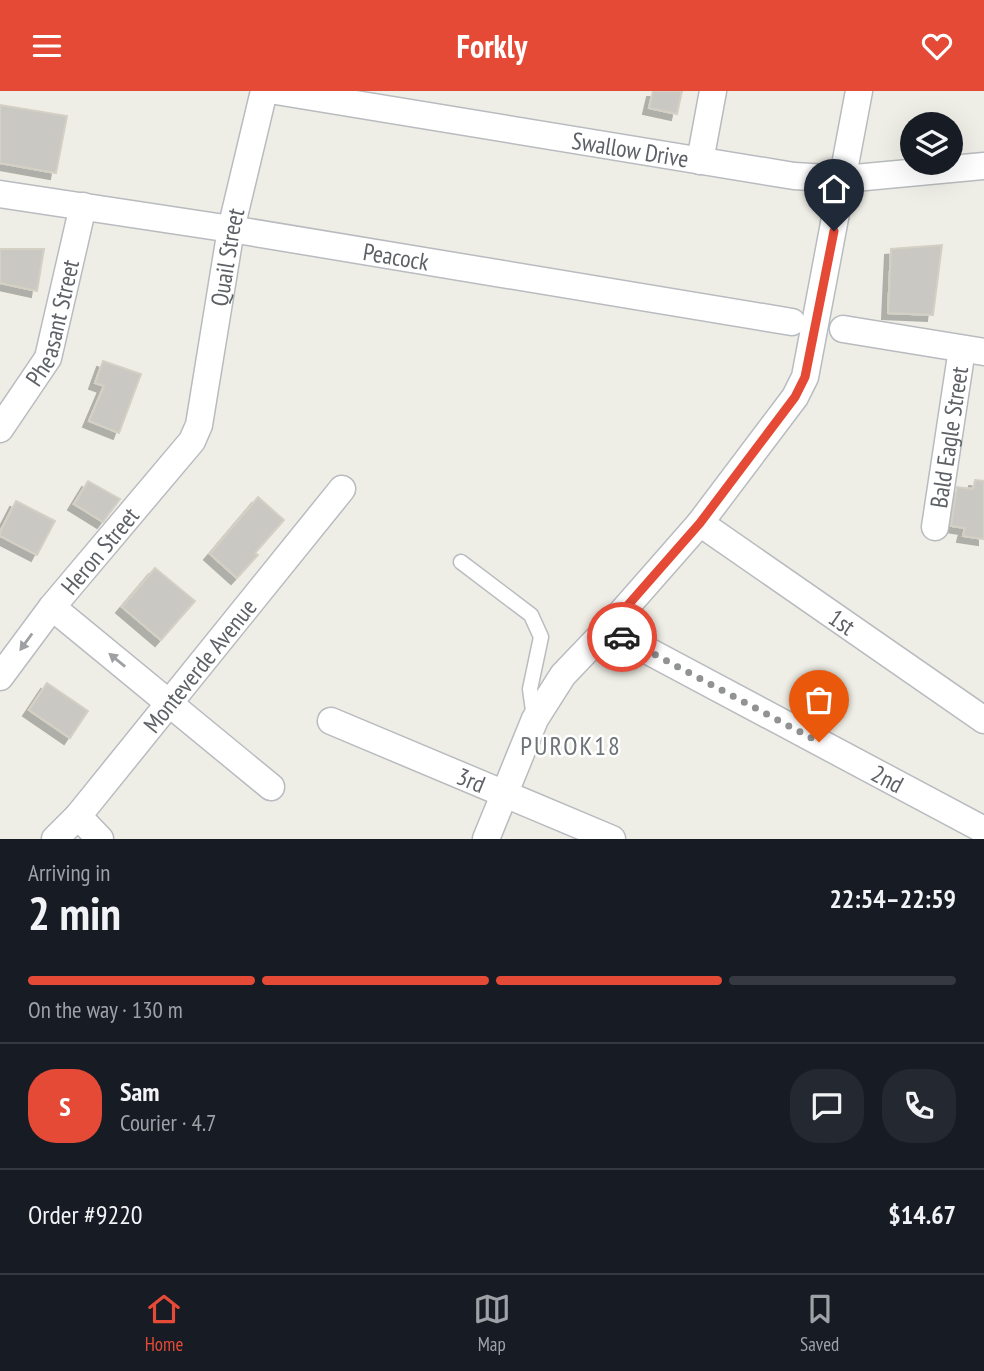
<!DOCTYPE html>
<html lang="en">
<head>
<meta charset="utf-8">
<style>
  body { margin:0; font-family:"PT Sans Narrow",sans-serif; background:#242831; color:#f1f3f6; height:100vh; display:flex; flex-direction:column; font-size:26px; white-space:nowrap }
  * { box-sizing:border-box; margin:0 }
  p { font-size:23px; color:#9ea1a6 }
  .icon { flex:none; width:38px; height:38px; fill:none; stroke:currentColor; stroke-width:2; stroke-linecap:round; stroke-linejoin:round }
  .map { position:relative; height:748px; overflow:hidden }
  .sheet { display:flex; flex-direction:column; background:#171b24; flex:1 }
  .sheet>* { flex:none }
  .buttons { position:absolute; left:900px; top:21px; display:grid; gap:14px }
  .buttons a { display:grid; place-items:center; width:63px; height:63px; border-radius:50%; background:#171b24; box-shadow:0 7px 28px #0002; font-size:35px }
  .pin { position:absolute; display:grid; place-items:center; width:60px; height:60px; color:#fff; margin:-72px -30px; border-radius:50% 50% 50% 0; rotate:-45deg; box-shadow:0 0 7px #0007 }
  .pin .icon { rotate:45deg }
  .courier { position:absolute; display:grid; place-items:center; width:70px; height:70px; margin:-35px; border:5px solid #e54a37; border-radius:50%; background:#fff; color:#222; box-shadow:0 2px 9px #0007 }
  .summary em { font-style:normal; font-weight:600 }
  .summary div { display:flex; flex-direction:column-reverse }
  .summary { display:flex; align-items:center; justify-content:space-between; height:119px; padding:0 28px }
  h1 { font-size:46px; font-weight:600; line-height:52px }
  .bar { display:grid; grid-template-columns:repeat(4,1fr); gap:10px 7px; align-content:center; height:84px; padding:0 28px }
  .bar i { height:9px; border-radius:5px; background:#363941 }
  .bar .current { background:#e54a37 }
  .bar p { grid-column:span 4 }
  .line { display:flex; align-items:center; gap:18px; padding:0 28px; border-top:2px solid #363941 }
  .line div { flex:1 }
  .round { display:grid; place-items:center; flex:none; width:74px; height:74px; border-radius:28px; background:#242831 }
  header { display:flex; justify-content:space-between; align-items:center; height:91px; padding:0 28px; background:#e54a37; color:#fff; font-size:32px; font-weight:600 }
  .menu { display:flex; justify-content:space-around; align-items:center; height:98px; border-top:2px solid #363941; background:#171b24; font-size:19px; color:#9ea1a6 }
  .menu a { display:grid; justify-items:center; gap:4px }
  .menu .current { color:#e54a37 }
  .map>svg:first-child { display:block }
  .building { fill:#cac8c3; stroke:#d4d0c4; stroke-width:2; filter:url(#shadow) }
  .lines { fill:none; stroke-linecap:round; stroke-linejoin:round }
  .service-casing { stroke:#b8bbbf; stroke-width:17 }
  .minor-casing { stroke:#b8bbbf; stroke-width:29 }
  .service { stroke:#fff; stroke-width:14 }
  .minor { stroke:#fff; stroke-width:26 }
  .oneway { fill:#9ea0a3 }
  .done { stroke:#909293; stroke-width:7; stroke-dasharray:0 12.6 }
  .route { stroke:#e54a37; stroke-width:9 }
  .labels { text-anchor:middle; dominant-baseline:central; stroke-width:5; stroke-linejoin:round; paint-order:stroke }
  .street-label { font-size:24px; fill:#5d6166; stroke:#fff }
  .neighbourhood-label { font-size:26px; letter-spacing:2px; fill:#6e7378; stroke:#fff }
</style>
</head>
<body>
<header><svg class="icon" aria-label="menu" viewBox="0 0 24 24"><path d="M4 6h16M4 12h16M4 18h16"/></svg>Forkly<svg class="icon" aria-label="heart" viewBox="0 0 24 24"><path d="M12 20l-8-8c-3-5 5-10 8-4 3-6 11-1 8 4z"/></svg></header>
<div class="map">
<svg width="984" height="748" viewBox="0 0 984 748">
  <defs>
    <filter id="shadow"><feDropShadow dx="-6" dy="6" stdDeviation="0" flood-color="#0004"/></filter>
  </defs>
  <rect width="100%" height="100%" fill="#efeee6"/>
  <g class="building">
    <polygon points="653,0 682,0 677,23 649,17"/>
    <polygon points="0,14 67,25 56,82 0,72"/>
    <polygon points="942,154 933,224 888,222 891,158"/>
    <polygon points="0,158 44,158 37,200 0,192"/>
    <polygon points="103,270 141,283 119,342 89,330 104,295 95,292"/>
    <polygon points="975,389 984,390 984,448 963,445 965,437 951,435 957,396 973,398"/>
    <polygon points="88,390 120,408 103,431 74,413"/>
    <polygon points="258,406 284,429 255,462 258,464 237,487 210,463"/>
    <polygon points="16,410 55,430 37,464 0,445 0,441"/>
    <polygon points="155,477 195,510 161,549 122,516"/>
    <polygon points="47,592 88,620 70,647 29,619"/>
  </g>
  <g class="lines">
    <defs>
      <polyline id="service" points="461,471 531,524 541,546 530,598 534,627"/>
      <g id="minor">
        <path id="s1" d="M276 0 794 85 844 88 984 75"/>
        <polyline points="700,70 713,0"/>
        <path id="s2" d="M0 103 231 138 792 231"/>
        <polyline points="843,238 984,261"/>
        <path id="s3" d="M0 338 48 267 83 115"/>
        <path id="s4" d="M700 432 984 629"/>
        <path id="s5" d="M935 436 962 258"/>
        <polyline points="52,516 271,696"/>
        <path id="s6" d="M607 538 984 739"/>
        <path id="s7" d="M0 586 52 516 192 350 199 334 231 138 264 0"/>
        <path id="s8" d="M331 630 612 748"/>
        <polyline points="78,725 100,748"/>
        <path id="s9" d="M55 748 78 725 342 398"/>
        <polyline points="486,748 535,628 563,584 607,538 700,432 795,306 805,286 859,0"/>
      </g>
    </defs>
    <use href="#service" class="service-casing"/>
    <use href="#minor" class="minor-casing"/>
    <use href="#service" class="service"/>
    <use href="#minor" class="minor"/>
  </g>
  <defs><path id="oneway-solid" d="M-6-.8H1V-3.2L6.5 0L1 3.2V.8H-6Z" transform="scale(1.75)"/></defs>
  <g class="oneway">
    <use href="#oneway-solid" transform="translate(26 551) rotate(126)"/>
    <use href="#oneway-solid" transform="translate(117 569) rotate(-141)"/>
  </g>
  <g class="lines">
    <polyline class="done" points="622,546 819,651"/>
    <polyline class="route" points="622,546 607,538 700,432 795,306 805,286 834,140"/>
  </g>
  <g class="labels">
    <g class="street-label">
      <text stroke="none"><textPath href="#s1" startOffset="359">Swallow Drive</textPath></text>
      <text stroke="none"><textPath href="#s2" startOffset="401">Peacock</textPath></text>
      <text stroke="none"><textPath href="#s7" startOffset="492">Quail Street</textPath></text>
      <text stroke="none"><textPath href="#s3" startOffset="121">Pheasant Street</textPath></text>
      <text stroke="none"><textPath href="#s5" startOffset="91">Bald Eagle Street</textPath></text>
      <text stroke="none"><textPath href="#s7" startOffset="161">Heron Street</textPath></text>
      <text stroke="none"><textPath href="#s4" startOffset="173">1st</textPath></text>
      <text stroke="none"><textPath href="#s9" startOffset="226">Monteverde Avenue</textPath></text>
      <text stroke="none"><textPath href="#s6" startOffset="318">2nd</textPath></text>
      <text stroke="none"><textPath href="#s8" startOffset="152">3rd</textPath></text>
    </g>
    <g class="neighbourhood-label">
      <text x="571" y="654">PUROK18</text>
    </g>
  </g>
</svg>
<div class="buttons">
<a><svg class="icon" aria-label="layers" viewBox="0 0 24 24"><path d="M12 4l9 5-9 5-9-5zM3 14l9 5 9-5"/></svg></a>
</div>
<div class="pin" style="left:819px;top:651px;background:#ea580c"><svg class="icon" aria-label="bag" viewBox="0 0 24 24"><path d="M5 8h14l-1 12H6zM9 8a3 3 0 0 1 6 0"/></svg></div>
<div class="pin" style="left:834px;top:140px;background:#1f2937"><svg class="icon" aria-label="home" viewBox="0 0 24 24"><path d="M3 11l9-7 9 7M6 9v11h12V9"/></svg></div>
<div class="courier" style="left:622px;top:546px"><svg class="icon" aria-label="car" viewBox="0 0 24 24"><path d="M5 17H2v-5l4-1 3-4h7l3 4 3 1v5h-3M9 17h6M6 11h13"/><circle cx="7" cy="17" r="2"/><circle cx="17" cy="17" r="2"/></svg></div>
</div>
<section class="sheet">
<div class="summary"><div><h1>2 min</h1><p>Arriving in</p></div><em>22:54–22:59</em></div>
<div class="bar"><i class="current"></i><i class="current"></i><i class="current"></i><i></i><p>On the way · 130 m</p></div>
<div class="line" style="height:126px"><b class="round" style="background:#e54a37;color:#fff">S</b><div><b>Sam</b><p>Courier · 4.7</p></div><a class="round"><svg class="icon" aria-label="chat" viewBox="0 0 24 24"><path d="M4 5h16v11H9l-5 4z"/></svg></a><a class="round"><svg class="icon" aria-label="phone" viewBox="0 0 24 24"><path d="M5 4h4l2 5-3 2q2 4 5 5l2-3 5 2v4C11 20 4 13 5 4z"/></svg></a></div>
<div class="line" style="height:91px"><div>Order #9220</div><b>$14.67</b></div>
</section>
<nav class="menu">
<a class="current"><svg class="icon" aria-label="home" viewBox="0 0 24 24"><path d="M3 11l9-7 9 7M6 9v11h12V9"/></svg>Home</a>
<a><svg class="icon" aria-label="map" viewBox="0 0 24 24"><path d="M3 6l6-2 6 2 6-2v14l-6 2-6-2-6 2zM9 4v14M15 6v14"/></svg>Map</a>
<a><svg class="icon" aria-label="saved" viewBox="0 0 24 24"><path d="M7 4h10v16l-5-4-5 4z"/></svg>Saved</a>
</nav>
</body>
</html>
